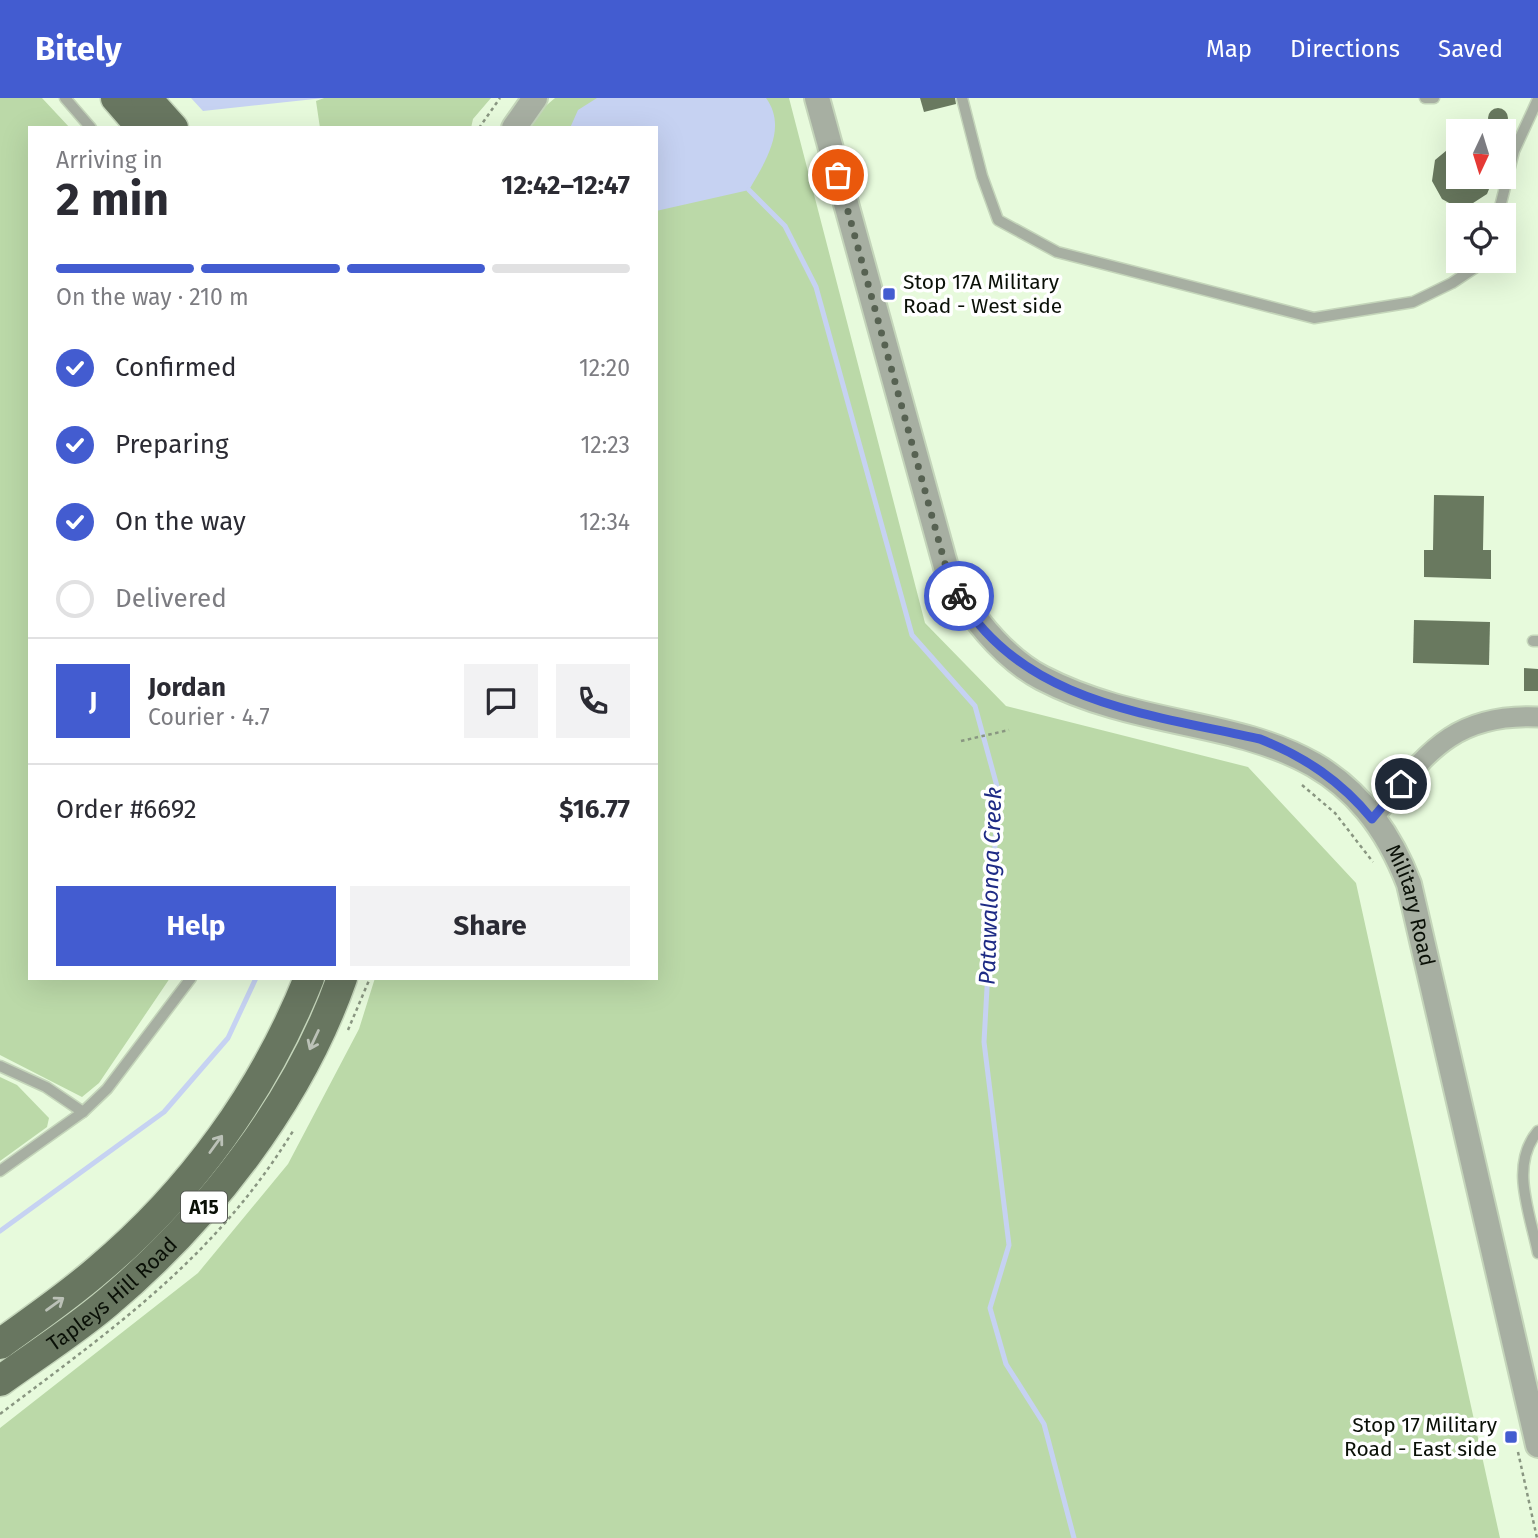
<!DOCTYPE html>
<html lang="en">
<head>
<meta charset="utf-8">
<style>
  body { margin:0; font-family:"Fira Sans",sans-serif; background:#f2f2f3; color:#2b2b33; height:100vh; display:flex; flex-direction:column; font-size:26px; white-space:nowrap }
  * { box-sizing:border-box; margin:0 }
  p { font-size:23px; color:#7c7c81 }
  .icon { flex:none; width:38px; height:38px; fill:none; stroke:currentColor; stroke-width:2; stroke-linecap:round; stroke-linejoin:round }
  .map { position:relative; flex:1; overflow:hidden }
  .details { position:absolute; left:28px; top:28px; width:630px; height:854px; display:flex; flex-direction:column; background:#fff; border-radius:0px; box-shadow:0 7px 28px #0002 }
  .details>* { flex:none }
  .needle { width:46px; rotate:184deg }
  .fabs { position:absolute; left:1446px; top:21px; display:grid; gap:14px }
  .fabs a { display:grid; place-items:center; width:70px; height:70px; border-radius:0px; background:#fff; box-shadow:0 7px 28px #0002; font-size:35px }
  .pin { position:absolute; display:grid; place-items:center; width:60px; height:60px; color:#fff; margin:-30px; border:4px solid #fff; border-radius:50%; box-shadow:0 2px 7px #0007 }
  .courier { position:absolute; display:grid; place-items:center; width:70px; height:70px; margin:-35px; border:5px solid #435cd0; border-radius:50%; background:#fff; color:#222; box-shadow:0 2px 9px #0007 }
  .overview em { font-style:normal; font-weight:700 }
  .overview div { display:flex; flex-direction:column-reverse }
  .overview { display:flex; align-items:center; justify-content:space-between; height:119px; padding:0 28px }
  h1 { font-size:46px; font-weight:700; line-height:52px }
  .bar { display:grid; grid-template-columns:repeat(4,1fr); gap:10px 7px; align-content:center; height:84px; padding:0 28px }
  .bar i { height:9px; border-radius:5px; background:#e1e1e2 }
  .bar .current { background:#435cd0 }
  .bar p { grid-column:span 4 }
  .line { display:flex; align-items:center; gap:18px; padding:0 28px; border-top:2px solid #e1e1e2 }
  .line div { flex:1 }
  .round { display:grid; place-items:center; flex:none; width:74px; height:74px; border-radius:0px; background:#f2f2f3 }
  ol { padding:0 28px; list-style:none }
  li { display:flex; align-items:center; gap:21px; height:77px }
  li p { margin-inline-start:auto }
  li .icon { padding:7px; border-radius:50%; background:#435cd0; color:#fff; stroke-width:4 }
  li:last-child { color:#7c7c81 }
  li i { width:38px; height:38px; border:4px solid #e1e1e2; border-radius:50% }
  .action { display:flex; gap:14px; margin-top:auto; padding:14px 28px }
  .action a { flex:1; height:80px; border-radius:0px; background:#435cd0; color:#fff; font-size:28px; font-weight:700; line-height:80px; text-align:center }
  .action a+a { background:#f2f2f3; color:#2b2b33 }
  header { display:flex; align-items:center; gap:42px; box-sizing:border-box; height:98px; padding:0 35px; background:#435cd0; color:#fff }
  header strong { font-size:33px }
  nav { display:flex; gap:38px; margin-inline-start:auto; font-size:24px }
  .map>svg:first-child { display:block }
  .green { fill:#bbd9a8 }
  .water { fill:#c6d2f2 }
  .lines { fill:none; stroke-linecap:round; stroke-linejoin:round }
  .stream { stroke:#c6d2f2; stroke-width:5 }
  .building { fill:#69795f }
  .service-casing { stroke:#c4d5ba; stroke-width:13 }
  .minor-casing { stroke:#c4d5ba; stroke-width:23 }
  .tertiary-casing { stroke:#c4d5ba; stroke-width:28 }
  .primary-casing { stroke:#c4d5ba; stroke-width:33 }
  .path { stroke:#899681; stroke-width:2.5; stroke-dasharray:3.5 3.5; stroke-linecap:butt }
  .service { stroke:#a7afa2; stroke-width:10 }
  .minor { stroke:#a7afa2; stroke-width:19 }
  .tertiary { stroke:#a7afa2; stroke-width:24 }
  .primary { stroke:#687660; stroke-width:30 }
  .oneway { stroke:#bbc1b7 }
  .done { stroke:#576252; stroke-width:7; stroke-dasharray:0 12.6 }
  .route { stroke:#435cd0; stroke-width:9 }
  .poi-dot { fill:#435cd0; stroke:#fff; stroke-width:2.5 }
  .labels { text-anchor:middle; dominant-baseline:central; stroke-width:7; stroke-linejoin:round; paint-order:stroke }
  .shield { fill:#fff; stroke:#545851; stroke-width:2 }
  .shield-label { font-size:19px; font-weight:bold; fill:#0a1007 }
  .poi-label { font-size:21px; fill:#0a1007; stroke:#fff; text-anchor:start }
  .street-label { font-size:21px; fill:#0a1007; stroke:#fff }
  .water-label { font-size:23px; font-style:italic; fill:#1e2b85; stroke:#fff }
</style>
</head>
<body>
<header>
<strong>Bitely</strong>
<nav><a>Map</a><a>Directions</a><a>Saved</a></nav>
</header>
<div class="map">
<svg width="1538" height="1440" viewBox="0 0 1538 1440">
  <rect width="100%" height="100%" fill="#e7fadc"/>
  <g class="green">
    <polygon points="0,0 42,0 70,30 30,30 30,880 170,880 99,985 82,999 0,957"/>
    <polygon points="324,0 491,0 473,21 471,30 320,30 316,3"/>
    <polygon points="555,0 789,0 925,525 1006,608 1248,669 1356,785 1500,1440 0,1440 0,1330 198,1175 288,1066 359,931 375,880 656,880 656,30 526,30 528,23"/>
    <polygon points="0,979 17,987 49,1020 47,1029 0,1063"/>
  </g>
  <g class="water">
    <polygon points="191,0 324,0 203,13"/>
    <path d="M597 0H766C788 30 765 64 749 92L656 113V30H570L578 12Z"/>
  </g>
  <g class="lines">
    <g class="stream">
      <polyline points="749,92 785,128 816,189 912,537 975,608 998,692 984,944 1009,1147 990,1210 1006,1266 1044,1326 1074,1440"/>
      <polyline points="0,1133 164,1014 228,940 256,880"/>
    </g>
  </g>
  <g class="building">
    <polygon points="920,0 955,0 956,6 924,14"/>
    <circle cx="1498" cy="20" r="10"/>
    <polygon points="1458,43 1458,79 1494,79 1487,96 1470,107 1451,106 1442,101 1432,83 1435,62"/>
    <polygon points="1434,397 1484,398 1483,452 1491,452 1491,481 1424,479 1424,452 1433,452"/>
    <polygon points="1414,522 1490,524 1489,567 1413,565"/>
    <polygon points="1524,570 1538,571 1538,593 1524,593"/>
  </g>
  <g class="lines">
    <defs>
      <g id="service">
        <polyline points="65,0 91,30"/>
        <polyline points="962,0 982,78 998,122 1057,154 1314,220 1413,204 1452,185 1485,163"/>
        <polyline points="1425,0 1434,0"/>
        <polyline points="1498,117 1514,53 1538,1"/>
        <polyline points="1533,543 1538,543"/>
        <polyline points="0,968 46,989 83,1014"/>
        <path d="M1538 1033C1509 1067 1530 1115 1538 1155"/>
        <polyline points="0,1073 83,1014 107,991 191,880"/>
      </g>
      <path id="minor" d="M1372 721C1424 660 1449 615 1538 619"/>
      <g id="tertiary">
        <path id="s1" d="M817 0 949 480C972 519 1002 559 1042 580 1182 653 1338 601 1409 786L1538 1347"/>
        <polyline points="514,30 535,0"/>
      </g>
      <g id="primary">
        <polyline points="116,0 142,30"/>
        <polyline points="146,0 173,30"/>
        <path d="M0 1246C33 1222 67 1199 98 1172 191 1094 264 993 309 880"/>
        <path id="s2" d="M0 1283C36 1257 74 1233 107 1205 208 1120 298 1005 342 880"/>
      </g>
    </defs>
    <use href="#service" class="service-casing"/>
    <use href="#minor" class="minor-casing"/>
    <use href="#tertiary" class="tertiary-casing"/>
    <use href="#primary" class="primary-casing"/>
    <g class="path">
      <polyline points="479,30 500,0"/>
      <polyline points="961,643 1009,632"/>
      <polyline points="1302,687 1335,715 1373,764"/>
      <polyline points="348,932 370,880"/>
      <path d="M0 1316C115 1229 215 1160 293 1033"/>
      <polyline points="1518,1354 1537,1440"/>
    </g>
    <use href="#service" class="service"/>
    <use href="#minor" class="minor"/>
    <use href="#tertiary" class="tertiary"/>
    <use href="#primary" class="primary"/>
  </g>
  <defs><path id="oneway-shaft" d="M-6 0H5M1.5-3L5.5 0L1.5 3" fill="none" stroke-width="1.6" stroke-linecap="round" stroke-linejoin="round" transform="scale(1.75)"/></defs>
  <g class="oneway">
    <use href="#oneway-shaft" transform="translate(314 942) rotate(115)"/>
    <use href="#oneway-shaft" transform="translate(216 1046) rotate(-54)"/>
    <use href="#oneway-shaft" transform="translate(55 1206) rotate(-36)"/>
  </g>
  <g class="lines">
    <polyline class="done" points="838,77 949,480 959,498"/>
    <path class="route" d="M959 498C1022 605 1150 616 1260 641 1305 659 1341 683 1372 721L1401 686"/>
  </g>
  <g class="poi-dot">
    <rect x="882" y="189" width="14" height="14" rx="3.5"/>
    <rect x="1504" y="1332" width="14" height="14" rx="3.5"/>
  </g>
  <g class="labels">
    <rect class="shield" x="181" y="1093.5" width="46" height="31" rx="5"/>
    <g class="shield-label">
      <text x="204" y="1109">A15</text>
    </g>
    <g class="poi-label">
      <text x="903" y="184">Stop 17A Military<tspan x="903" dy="24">Road - West side</tspan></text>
      <text x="1497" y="1327" text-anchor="end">Stop 17 Military<tspan x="1497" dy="24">Road - East side</tspan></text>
    </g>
    <g class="street-label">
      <text stroke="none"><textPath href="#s1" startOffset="1099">Military Road</textPath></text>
      <text stroke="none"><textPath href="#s2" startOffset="142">Tapleys Hill Road</textPath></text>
    </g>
    <g class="water-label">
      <text transform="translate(990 788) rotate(-88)">Patawalonga Creek</text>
    </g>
  </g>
</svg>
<div class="fabs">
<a><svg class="needle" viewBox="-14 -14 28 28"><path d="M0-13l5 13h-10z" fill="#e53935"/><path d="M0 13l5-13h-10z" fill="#7c7c81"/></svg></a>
<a><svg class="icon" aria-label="locate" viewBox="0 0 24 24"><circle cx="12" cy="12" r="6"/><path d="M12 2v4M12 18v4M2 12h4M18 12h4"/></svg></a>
</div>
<div class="pin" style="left:838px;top:77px;background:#ea580c"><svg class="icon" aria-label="bag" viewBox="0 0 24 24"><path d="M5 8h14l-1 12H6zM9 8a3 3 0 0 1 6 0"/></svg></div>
<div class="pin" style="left:1401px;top:686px;background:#1f2937"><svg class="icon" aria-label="home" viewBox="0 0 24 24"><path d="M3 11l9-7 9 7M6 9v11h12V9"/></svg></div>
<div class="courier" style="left:959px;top:498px"><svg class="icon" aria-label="bike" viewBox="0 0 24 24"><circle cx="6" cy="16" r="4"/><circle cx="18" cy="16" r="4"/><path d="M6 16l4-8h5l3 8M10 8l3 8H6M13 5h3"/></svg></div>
<section class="details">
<div class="overview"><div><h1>2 min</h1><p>Arriving in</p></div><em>12:42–12:47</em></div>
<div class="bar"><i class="current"></i><i class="current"></i><i class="current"></i><i></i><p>On the way · 210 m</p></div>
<ol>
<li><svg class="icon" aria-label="check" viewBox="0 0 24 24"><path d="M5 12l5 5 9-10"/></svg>Confirmed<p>12:20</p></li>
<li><svg class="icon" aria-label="check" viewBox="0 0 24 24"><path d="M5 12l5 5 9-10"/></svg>Preparing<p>12:23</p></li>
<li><svg class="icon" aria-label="check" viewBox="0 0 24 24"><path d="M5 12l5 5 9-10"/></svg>On the way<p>12:34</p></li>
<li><i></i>Delivered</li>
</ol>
<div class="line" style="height:126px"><b class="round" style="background:#435cd0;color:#fff">J</b><div><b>Jordan</b><p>Courier · 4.7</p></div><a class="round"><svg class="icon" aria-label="chat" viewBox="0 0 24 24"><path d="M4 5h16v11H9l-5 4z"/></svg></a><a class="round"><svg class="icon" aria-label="phone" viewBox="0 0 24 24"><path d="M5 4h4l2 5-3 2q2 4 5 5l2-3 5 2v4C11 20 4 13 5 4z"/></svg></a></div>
<div class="line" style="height:91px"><div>Order #6692</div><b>$16.77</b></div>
<div class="action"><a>Help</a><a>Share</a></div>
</section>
</div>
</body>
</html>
